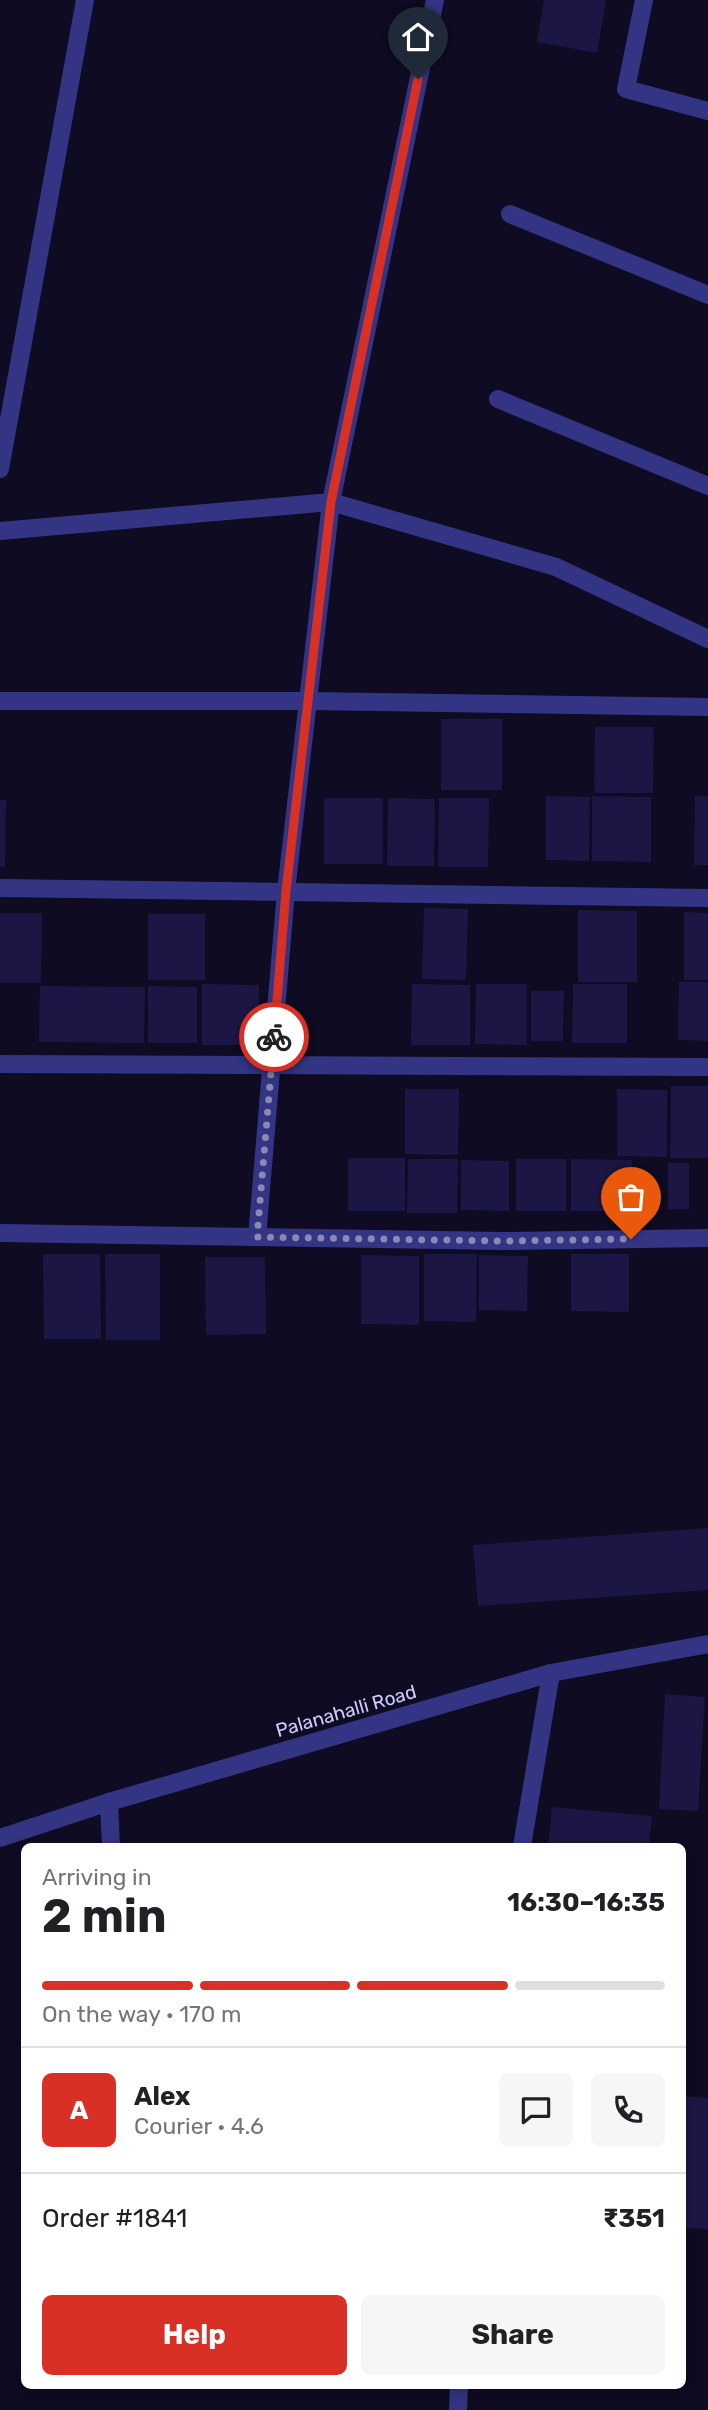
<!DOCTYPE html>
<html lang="en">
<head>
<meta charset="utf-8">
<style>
  body { margin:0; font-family:Rubik,sans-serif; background:#f6f6f6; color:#202124; height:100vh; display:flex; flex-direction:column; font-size:26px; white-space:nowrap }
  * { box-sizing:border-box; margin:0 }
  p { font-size:23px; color:#757577 }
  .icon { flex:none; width:38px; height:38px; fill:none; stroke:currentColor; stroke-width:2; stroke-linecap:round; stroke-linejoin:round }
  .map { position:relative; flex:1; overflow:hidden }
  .drawer { position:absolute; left:21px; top:1843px; width:665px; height:546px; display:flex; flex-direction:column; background:#fff; border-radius:10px; box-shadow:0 4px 18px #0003 }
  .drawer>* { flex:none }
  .pin { position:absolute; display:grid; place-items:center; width:60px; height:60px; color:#fff; margin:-72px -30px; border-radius:50% 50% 50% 0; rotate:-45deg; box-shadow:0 0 7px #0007 }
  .pin .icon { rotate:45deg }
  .courier { position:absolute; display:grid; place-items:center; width:70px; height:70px; margin:-35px; border:5px solid #d93025; border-radius:50%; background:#fff; color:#222; box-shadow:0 2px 9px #0007 }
  .overview em { font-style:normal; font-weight:700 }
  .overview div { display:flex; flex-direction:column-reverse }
  .overview { display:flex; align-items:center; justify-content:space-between; height:119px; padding:0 21px }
  h1 { font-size:46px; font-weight:700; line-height:52px }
  .bar { display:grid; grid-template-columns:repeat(4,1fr); gap:10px 7px; align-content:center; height:84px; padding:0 21px }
  .bar i { height:9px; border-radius:5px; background:#e0e0e0 }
  .bar .on { background:#d93025 }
  .bar p { grid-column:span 4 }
  .line { display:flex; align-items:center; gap:18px; padding:0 21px; border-top:2px solid #e0e0e0 }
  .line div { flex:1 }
  .round { display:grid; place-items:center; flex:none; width:74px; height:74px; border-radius:10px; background:#f6f6f6 }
  .cta { display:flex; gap:14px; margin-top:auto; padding:14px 21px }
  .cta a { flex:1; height:80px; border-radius:10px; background:#d93025; color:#fff; font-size:28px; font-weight:700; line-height:80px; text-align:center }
  .cta a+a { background:#f6f6f6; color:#202124 }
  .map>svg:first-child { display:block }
  .building { fill:#1c1644 }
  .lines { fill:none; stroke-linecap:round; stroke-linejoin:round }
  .minor { stroke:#333584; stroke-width:18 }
  .done { stroke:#8b88b2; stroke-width:7; stroke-dasharray:0 12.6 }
  .route { stroke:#d93025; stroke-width:9 }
  .labels { text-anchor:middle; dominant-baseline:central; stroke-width:7; stroke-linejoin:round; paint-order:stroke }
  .street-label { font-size:19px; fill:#cfccff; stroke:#0e0b22 }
</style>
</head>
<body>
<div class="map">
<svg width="708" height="2410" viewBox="0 0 708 2410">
  <rect width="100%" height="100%" fill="#0e0b22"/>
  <g class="building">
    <polygon points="544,0 606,0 597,53 537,42"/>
    <rect x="441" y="719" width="61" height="71"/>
    <polygon points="595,727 654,727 653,793 594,793"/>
    <polygon points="546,796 590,797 589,861 546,860"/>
    <polygon points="592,796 651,797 651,862 592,861"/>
    <polygon points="695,796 708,796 708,865 694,865"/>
    <rect x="324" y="798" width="59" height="66"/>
    <polygon points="388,798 435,799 434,866 387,866"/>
    <polygon points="439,798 489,798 488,867 438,867"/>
    <polygon points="0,800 6,800 5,867 0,867"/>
    <polygon points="424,908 468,909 466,980 422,979"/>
    <polygon points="578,910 637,911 637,982 578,982"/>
    <polygon points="684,912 708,913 708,980 684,980"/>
    <polygon points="0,913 42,913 41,983 0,983"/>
    <rect x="148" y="914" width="57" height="66"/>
    <polygon points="679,982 708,982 708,1041 678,1040"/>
    <polygon points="202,984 259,985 258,1045 202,1045"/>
    <polygon points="412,984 470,985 470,1045 411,1045"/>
    <polygon points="476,984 527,984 527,1045 475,1044"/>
    <polygon points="573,984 627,984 627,1043 572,1043"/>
    <polygon points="40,986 145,987 144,1043 39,1042"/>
    <polygon points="148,986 197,987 197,1043 148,1043"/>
    <polygon points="531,991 564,991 563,1041 531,1041"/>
    <polygon points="671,1086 708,1086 708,1158 670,1158"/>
    <polygon points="405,1089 459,1089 458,1155 405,1154"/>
    <polygon points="617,1089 667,1090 667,1157 617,1156"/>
    <rect x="348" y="1158" width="57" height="53"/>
    <polygon points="408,1159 458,1159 457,1213 407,1213"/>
    <rect x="516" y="1159" width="50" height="52"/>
    <polygon points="571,1159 632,1160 631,1211 571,1211"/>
    <polygon points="461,1160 509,1161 509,1211 461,1210"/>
    <rect x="668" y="1163" width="21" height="46"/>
    <polygon points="43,1254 100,1254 101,1339 44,1339"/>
    <polygon points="105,1254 160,1254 160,1340 106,1340"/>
    <polygon points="424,1254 477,1254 476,1322 424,1321"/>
    <polygon points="571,1254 629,1254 629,1312 571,1311"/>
    <polygon points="361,1255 419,1256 419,1325 361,1324"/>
    <polygon points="479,1255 528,1256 527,1311 479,1310"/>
    <polygon points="205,1257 265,1257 266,1334 206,1335"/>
    <polygon points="708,1528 708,1590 478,1606 473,1545"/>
    <polygon points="665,1694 705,1697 698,1811 659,1809"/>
    <polygon points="552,1807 652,1816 649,1846 548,1846"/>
    <polygon points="682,2096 708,2098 708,2229 682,2228"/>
  </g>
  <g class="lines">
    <g class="minor">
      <polyline points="435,0 331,502 556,567 708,639"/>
      <polyline points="644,0 626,89 708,111"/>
      <polyline points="510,214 708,295"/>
      <polyline points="498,399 708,486"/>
      <polyline points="0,469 85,0"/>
      <polyline points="0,531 331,502 286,891 257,1237"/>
      <polyline points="0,701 309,701 708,707"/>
      <polyline points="0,888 708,898"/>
      <polyline points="0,1064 708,1067"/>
      <polyline points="0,1233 502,1241 708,1238"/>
      <polyline points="109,1802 111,1846"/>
      <polyline points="0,1838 109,1802 551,1673 708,1644"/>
      <polyline points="522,1846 551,1673"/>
      <polyline points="458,2410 459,2385"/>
    </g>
  </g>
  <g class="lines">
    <polyline class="done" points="274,1037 257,1237 502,1241 631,1239"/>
    <polyline class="route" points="274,1037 286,891 331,502 418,79"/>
  </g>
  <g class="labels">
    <g class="street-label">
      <text transform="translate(346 1711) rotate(-16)">Palanahalli Road</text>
    </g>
  </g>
</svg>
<div class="pin" style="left:631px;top:1239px;background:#ea580c"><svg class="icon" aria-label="bag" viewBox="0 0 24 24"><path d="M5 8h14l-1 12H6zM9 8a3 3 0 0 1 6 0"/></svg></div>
<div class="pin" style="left:418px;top:79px;background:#1f2937"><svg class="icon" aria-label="home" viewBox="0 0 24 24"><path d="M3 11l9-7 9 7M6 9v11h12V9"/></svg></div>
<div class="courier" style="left:274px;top:1037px"><svg class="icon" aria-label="bike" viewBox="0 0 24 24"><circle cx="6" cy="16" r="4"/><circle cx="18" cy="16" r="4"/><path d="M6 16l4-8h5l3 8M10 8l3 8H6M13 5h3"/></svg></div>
<section class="drawer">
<div class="overview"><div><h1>2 min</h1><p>Arriving in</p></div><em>16:30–16:35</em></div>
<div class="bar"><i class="on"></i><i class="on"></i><i class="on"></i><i></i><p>On the way · 170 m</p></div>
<div class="line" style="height:126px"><b class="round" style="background:#d93025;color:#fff">A</b><div><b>Alex</b><p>Courier · 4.6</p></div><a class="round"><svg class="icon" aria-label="chat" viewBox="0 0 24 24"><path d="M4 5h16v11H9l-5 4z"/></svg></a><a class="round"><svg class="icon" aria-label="phone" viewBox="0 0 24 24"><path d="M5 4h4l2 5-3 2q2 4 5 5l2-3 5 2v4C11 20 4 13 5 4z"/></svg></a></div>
<div class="line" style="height:91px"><div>Order #1841</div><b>₹351</b></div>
<div class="cta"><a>Help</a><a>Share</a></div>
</section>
</div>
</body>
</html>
